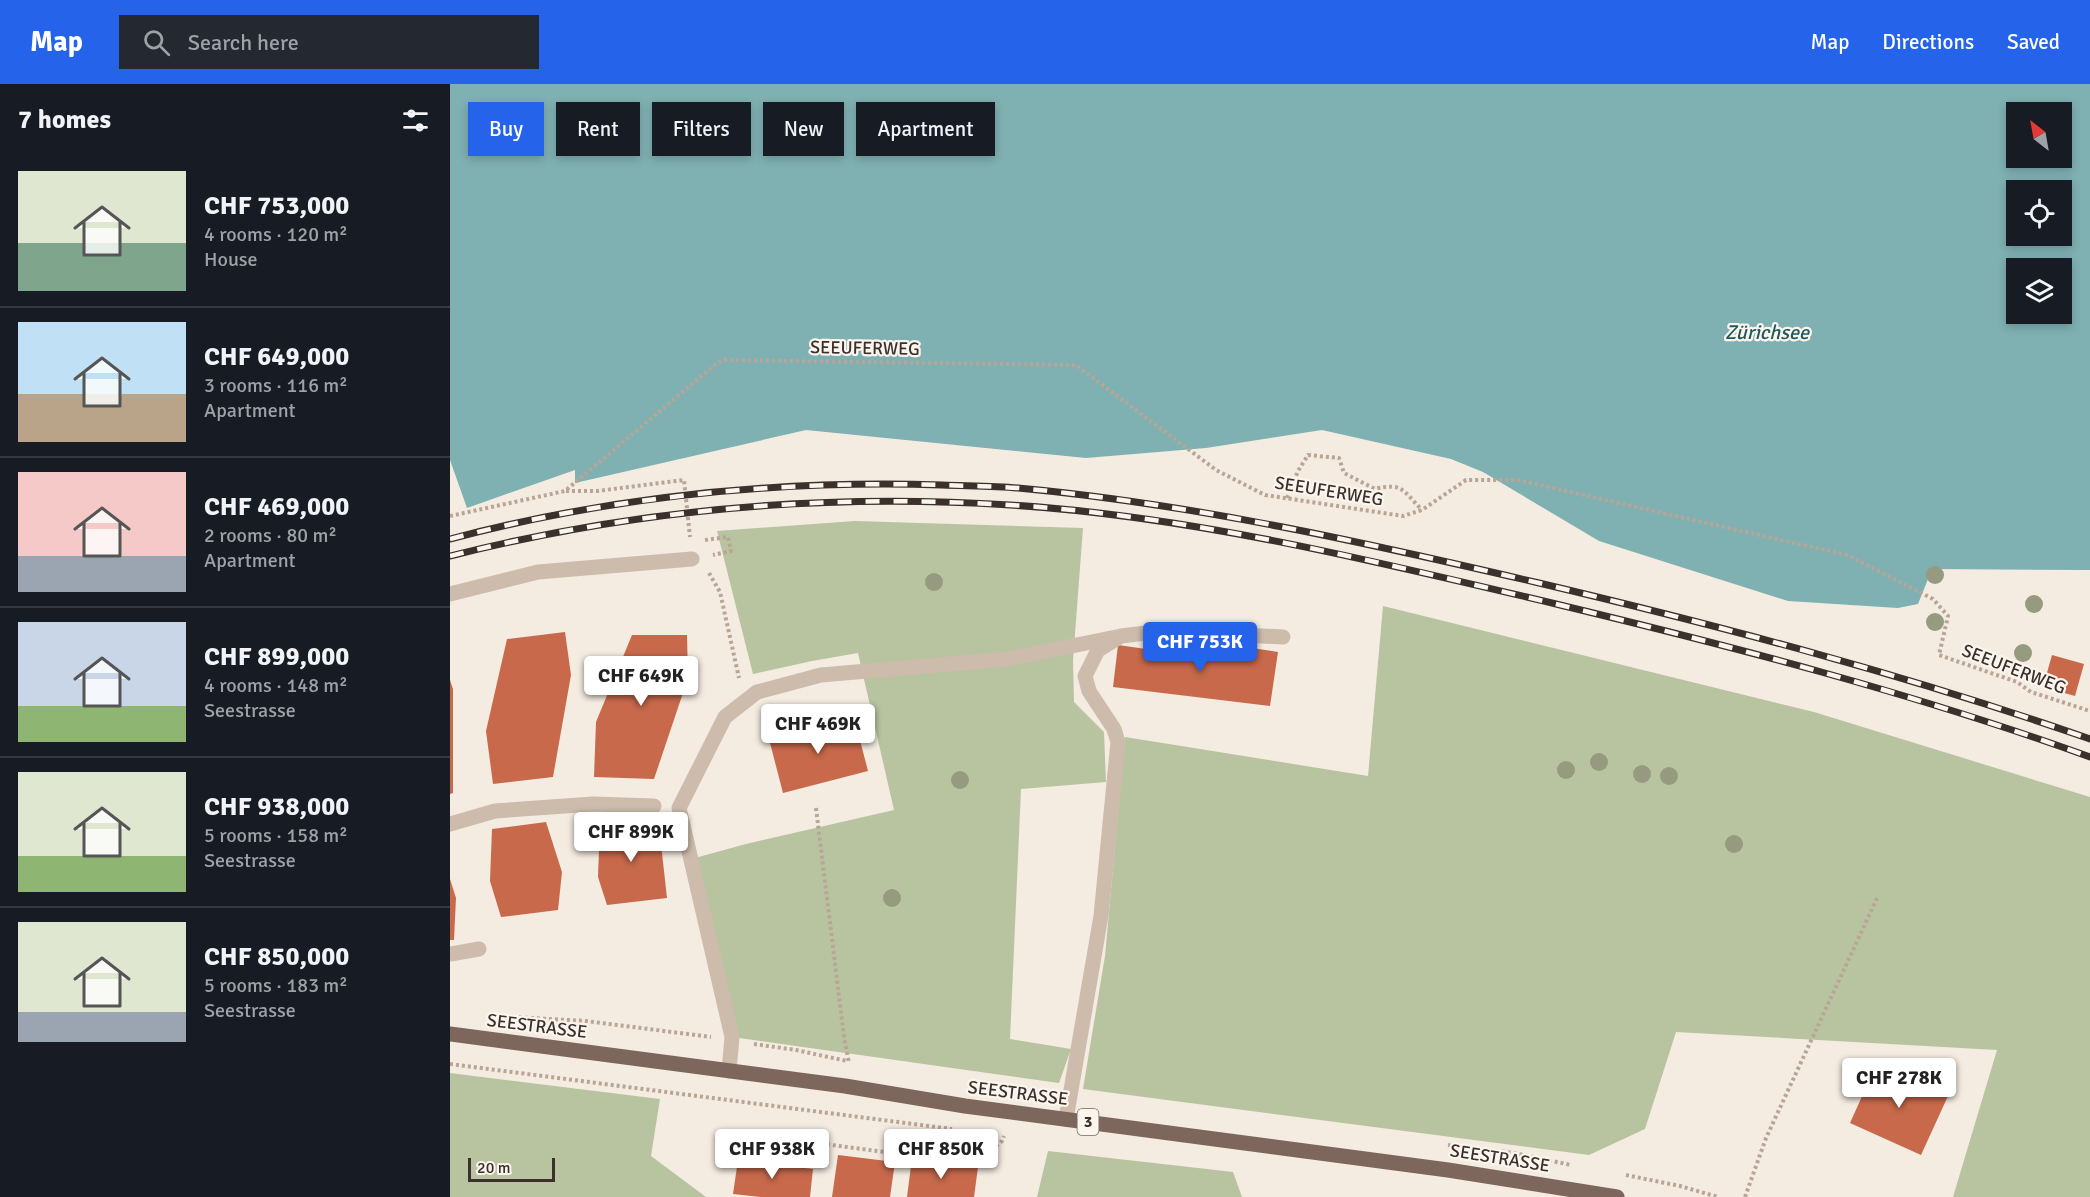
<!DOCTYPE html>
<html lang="en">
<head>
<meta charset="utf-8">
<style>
  :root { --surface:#171b24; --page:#242831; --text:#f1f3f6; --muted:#9ea1a6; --line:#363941; --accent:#2563eb }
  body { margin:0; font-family:Signika,sans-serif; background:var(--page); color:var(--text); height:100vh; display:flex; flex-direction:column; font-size:22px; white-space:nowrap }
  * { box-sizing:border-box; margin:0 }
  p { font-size:20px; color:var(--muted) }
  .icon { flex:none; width:33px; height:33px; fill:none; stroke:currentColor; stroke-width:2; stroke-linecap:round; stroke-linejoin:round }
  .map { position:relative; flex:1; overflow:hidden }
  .panel { display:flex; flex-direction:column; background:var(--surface); width:450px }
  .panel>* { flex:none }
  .banner { position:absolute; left:18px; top:18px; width:570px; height:54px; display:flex; gap:12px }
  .needle { width:39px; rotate:329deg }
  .tools { position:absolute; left:1556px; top:18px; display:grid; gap:12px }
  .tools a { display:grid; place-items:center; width:66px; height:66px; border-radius:0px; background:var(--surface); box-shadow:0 3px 9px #0003; font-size:30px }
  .scale { position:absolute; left:18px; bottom:15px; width:87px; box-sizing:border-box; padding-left:6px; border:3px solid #3b302b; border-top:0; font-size:16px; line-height:21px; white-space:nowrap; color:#3b302b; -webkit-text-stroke:4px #fbf5ee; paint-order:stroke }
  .price { position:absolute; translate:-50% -51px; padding:0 14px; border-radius:6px; background:#fff; color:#222; font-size:20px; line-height:39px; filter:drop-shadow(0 2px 3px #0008) }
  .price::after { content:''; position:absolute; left:50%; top:36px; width:18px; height:14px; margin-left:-9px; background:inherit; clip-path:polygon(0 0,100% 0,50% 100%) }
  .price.current { background:var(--accent); color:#fff }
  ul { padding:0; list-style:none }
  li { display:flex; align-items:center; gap:18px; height:150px; padding:0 18px }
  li+li { border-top:2px solid var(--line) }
  li span { display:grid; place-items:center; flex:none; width:168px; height:120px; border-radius:0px; color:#555 }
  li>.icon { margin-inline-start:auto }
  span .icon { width:72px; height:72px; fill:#fffc; stroke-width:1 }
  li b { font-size:26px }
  h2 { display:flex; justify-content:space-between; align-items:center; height:72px; padding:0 18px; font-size:26px }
  .pill { padding:0 21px; border-radius:0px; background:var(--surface); box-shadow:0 3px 9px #0003; font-size:21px; line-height:54px }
  .pill.current { background:var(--accent); color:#fff }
  header { display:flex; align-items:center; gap:36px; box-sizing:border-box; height:84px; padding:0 30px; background:var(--accent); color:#fff }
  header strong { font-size:28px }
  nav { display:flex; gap:33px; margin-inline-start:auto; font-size:21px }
  .search { width:420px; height:54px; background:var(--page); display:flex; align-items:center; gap:15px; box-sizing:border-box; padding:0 21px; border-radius:0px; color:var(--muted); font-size:22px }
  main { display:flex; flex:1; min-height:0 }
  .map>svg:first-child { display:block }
</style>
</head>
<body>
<header>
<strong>Map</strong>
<div class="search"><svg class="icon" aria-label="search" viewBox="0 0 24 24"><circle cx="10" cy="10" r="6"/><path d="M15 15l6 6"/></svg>Search here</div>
<nav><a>Map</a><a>Directions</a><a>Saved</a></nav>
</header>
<main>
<section class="panel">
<h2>7 homes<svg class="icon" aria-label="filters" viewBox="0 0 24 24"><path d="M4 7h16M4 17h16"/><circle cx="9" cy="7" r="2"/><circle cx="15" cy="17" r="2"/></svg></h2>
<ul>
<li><span style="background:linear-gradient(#dfe7d0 60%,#7fa58c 0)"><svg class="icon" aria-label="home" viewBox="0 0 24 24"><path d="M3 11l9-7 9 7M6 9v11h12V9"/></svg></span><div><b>CHF 753,000</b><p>4 rooms · 120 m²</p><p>House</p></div></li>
<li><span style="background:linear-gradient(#bfe0f5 60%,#b9a48a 0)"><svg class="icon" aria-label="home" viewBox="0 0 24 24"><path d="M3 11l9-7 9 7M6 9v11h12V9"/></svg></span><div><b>CHF 649,000</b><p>3 rooms · 116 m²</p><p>Apartment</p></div></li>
<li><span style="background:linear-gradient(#f6c9c9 70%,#9aa5b1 0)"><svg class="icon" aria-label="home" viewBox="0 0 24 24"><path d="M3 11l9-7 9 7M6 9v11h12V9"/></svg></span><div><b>CHF 469,000</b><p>2 rooms · 80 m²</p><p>Apartment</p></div></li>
<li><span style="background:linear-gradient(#c9d6e8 70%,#8fb573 0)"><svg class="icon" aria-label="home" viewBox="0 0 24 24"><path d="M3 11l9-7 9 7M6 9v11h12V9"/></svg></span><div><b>CHF 899,000</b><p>4 rooms · 148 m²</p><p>Seestrasse</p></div></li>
<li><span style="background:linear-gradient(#dfe7d0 70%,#8fb573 0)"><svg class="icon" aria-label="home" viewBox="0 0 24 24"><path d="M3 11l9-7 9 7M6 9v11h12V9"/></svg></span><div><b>CHF 938,000</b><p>5 rooms · 158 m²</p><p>Seestrasse</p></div></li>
<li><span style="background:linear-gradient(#dfe7d0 75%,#9aa5b1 0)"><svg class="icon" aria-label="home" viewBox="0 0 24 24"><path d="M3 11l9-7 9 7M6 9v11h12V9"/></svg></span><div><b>CHF 850,000</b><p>5 rooms · 183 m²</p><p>Seestrasse</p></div></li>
</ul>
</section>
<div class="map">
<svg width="1640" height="1113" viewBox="0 0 1640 1113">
  <rect width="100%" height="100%" fill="#f4ebe1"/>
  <path fill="#b8c4a0" d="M405,437L633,444L623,576L624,618L654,648L656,698L571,705L560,955L621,965L609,999L282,953L241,775L296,760L444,726L408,569L362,577L303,590L267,447Z
    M933,522L1364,628L1640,713V1113H1503L1547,966L1226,948L1195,1045L1139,1071L633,1005L655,872L675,653L918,692Z
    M0,989L210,1015L201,1072L256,1113H0Z
    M598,1067L783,1088L792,1113H587Z"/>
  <path fill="#7fb0b2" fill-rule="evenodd" d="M0,0H1640V486L1482,485L1468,520L1448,524L1338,517L1149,457L1033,388L1001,375L872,346L756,364L636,374L356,346L125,399V386L17,424L0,376ZM1566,28H1611V74H1566ZM1566,106H1611V152H1566ZM1566,184H1611V230H1566Z"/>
  <path fill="#c8694b" d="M115,548L121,591L103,693L43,700L36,647L57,555Z
    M182,551H237L238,594L204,695L144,693L146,638Z
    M754,557L828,568L820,622L663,603L668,561L752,573Z
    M1602,571L1634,580L1625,612L1593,603Z
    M0,596L3,605V709L0,710Z
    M404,633L418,687L333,709L319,655Z
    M96,738L112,788L108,826L51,833L40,797L42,745Z
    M150,739L204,740L211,760L217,814L157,821L148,793Z
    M0,795L6,814L4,856H0Z
    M1427,979L1498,1012L1471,1071L1400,1039Z
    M388,1071L445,1078L440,1113H382Z
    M462,1074L528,1083L524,1113H457Z
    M288,1076L363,1085L360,1113H311L283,1110Z"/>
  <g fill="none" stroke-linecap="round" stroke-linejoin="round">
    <path stroke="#b9a596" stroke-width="4" stroke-dasharray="3 3" stroke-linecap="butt" d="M116,407H147L234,396L240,453
      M837,414L848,387L858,371L889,374L894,389L925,405C953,398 953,407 972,426
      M0,432L115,407L267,279L274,276L626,281L766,386L815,411L953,432L972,426L1016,396H1068L1397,471L1483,515L1498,532L1489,571L1567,598L1581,608L1640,627
      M255,456L278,453L281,467L263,471
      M259,489L270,508L289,594
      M366,724L394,953L399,979
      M63,933L136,937L261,953
      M304,960L346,966L397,977
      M0,980L502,1045
      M359,1058L510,1078L536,1070L552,1057L554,1052
      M998,1061L1064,1069L1121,1081
      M1176,1091L1230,1102L1268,1113
      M1295,1113L1316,1054L1428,812"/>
    <path stroke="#cdbbac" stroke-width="15" d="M0,510L88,488L242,475
      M279,987L282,953L229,724L275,633L307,608L371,591L558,575L671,552
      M616,1035L651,832L668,658L664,645L639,607L635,592L648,566L671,552L713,547L833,553"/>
    <path stroke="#cdbbac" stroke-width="15" d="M0,740L45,727L143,720L204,722
      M0,870L29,865"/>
    <path stroke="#7d675c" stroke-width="15" d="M0,950L395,1002L515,1022L998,1086L1167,1113"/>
    <defs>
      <path id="rail" d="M0,455C159,413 328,396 492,401C517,402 543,402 568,404C744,420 917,459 1089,499C1275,543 1460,592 1640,655
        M0,472C183,426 372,409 560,421C743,432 928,478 1106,520C1285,563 1466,610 1640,673"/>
    </defs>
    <use href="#rail" stroke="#3b302b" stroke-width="7"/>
    <use href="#rail" stroke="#fbf5ee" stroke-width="4.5" stroke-dasharray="14" stroke-linecap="butt"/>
  </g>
  <g fill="#969b7f">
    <circle cx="1485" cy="491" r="9"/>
    <circle cx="484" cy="498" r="9"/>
    <circle cx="1584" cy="520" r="9"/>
    <circle cx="1485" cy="538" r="9"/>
    <circle cx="1573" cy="569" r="9"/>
    <circle cx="1149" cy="678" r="9"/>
    <circle cx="1116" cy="686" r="9"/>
    <circle cx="1192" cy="690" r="9"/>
    <circle cx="1219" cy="692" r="9"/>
    <circle cx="510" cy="696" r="9"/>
    <circle cx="1284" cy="760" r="9"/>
    <circle cx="442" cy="814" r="9"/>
  </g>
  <g text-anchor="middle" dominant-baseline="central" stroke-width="4.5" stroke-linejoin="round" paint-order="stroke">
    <rect fill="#fbf5ee" stroke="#756b66" stroke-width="1.5" x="627.5" y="1025" width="21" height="26" rx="4.5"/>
    <g font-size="16" font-weight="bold" fill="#3b302b">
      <text x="638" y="1038">3</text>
    </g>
    <g font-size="18" fill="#3b302b" stroke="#fbf5ee">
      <text transform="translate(415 264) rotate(1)">SEEUFERWEG</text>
      <text transform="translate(879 407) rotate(9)">SEEUFERWEG</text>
      <text transform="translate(1564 585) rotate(21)">SEEUFERWEG</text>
      <text transform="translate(87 942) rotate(7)">SEESTRASSE</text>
      <text transform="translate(568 1009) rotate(7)">SEESTRASSE</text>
      <text transform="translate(1050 1074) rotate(9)">SEESTRASSE</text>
    </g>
    <g font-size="20" font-style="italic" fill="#1f5a5e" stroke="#fbf5ee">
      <text x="1317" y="248">Zürichsee</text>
    </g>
  </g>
</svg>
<div class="tools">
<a><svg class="needle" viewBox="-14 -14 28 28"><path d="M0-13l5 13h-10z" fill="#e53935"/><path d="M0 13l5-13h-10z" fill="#9ea1a6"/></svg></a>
<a><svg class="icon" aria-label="locate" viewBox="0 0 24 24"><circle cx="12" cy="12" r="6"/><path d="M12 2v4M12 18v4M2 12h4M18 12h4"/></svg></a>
<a><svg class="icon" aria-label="layers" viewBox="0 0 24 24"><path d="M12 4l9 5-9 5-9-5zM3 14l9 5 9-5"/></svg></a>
</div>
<div class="scale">20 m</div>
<b class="price current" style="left:750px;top:589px">CHF 753K</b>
<b class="price" style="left:191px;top:623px">CHF 649K</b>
<b class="price" style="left:368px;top:671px">CHF 469K</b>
<b class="price" style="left:181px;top:779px">CHF 899K</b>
<b class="price" style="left:1449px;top:1025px">CHF 278K</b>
<b class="price" style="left:322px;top:1096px">CHF 938K</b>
<b class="price" style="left:491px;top:1096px">CHF 850K</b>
<div class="banner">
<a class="pill current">Buy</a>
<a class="pill">Rent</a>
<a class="pill">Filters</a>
<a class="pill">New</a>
<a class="pill">Apartment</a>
</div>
</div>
</main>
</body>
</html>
